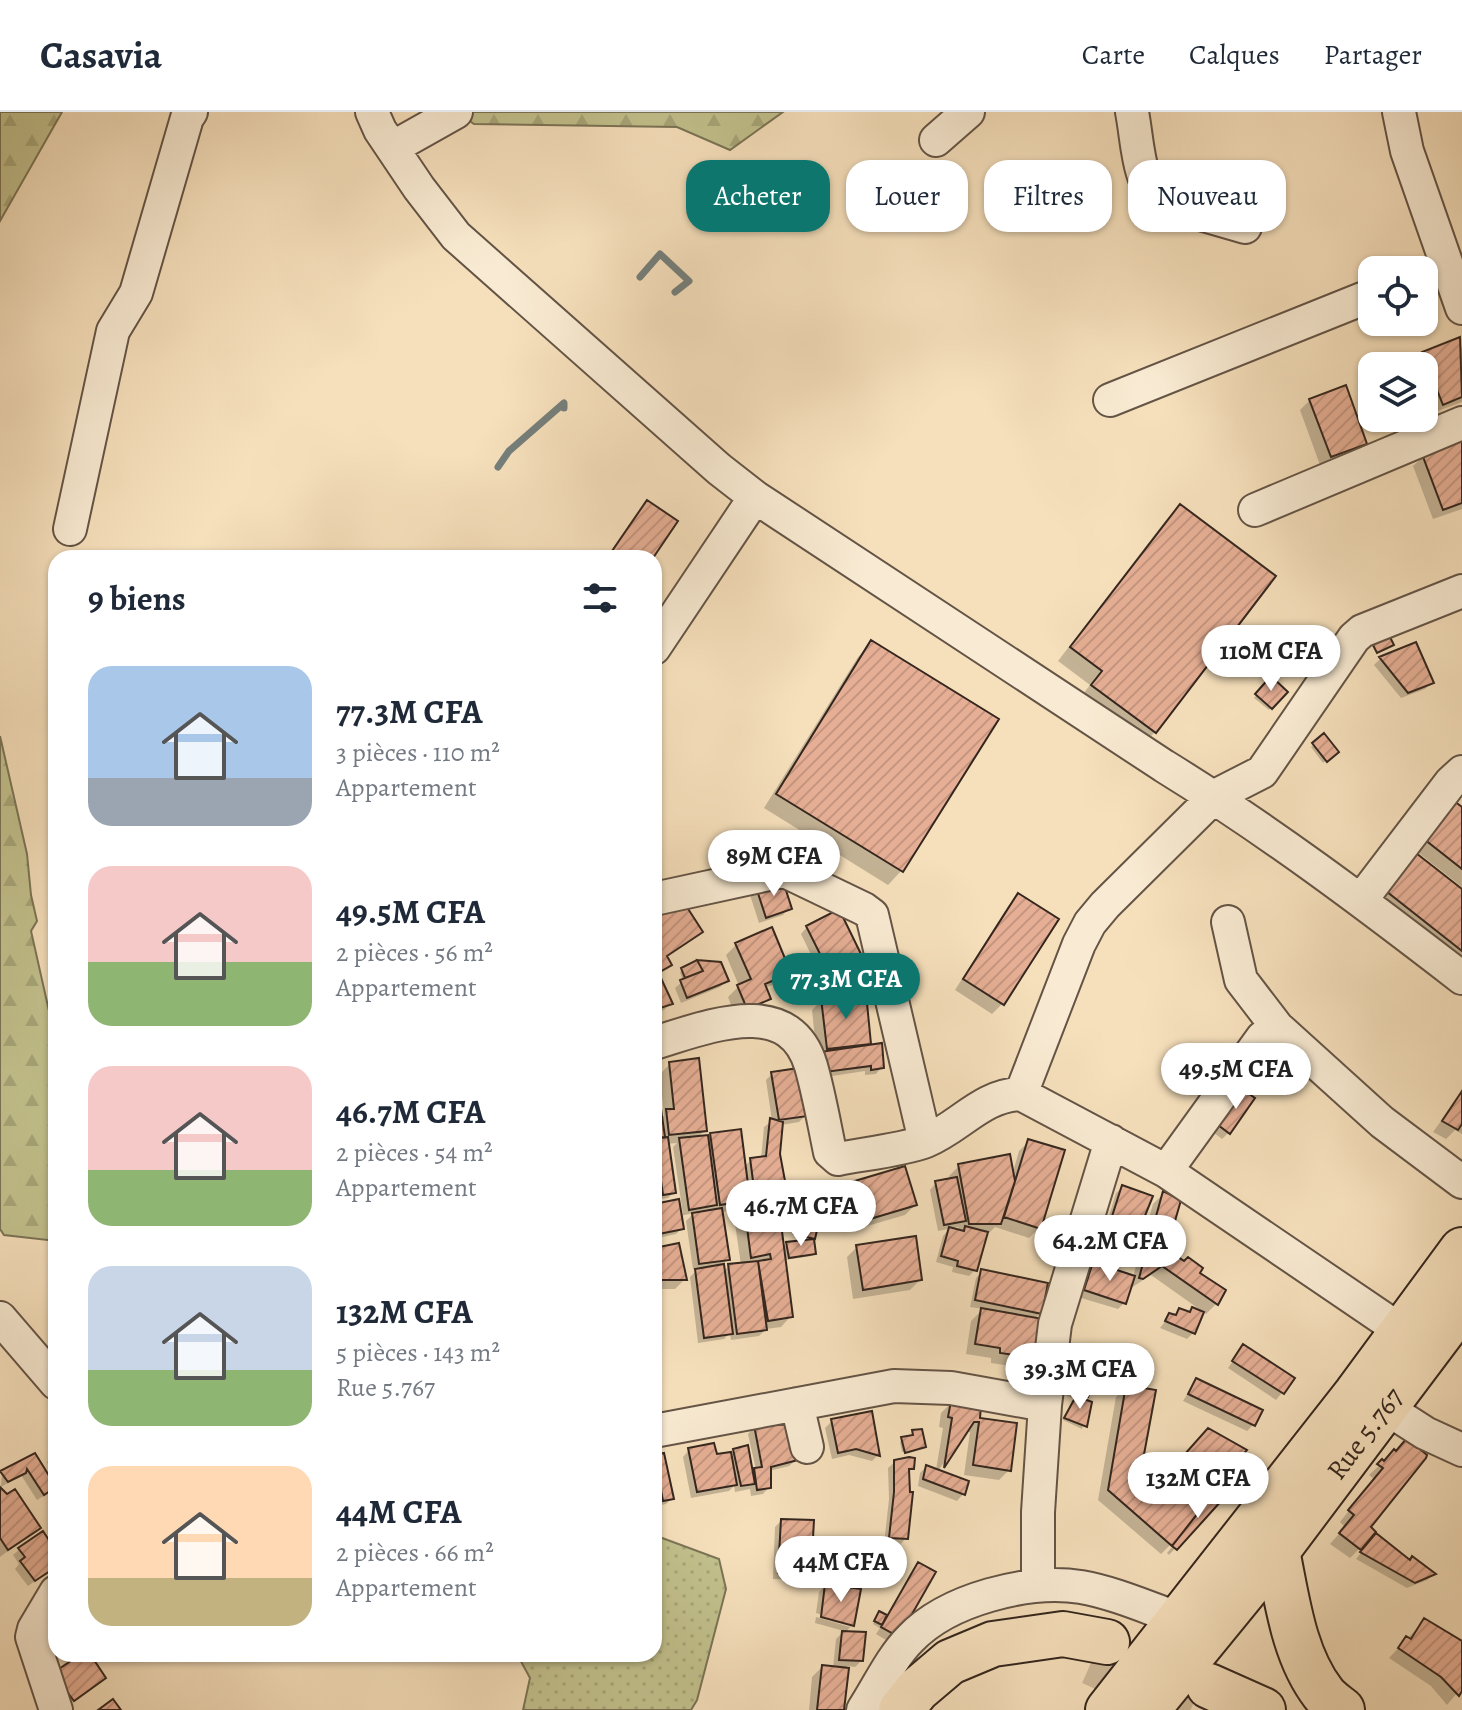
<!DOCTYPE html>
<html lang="fr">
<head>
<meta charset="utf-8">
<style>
  :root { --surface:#fff; --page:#f6f6f7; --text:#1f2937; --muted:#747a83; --line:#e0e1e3; --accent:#0f766e }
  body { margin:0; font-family:Alegreya,serif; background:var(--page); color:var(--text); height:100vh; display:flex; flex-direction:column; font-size:30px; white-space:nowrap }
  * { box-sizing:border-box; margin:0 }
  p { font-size:26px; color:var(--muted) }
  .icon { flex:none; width:44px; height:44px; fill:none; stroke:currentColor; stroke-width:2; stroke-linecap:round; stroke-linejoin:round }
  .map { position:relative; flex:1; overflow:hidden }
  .sheet { position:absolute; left:48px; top:438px; width:614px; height:1112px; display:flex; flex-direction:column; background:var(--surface); border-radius:24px; box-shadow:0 2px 6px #0004 }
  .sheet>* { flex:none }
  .guide { position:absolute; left:686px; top:48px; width:656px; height:72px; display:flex; gap:16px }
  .tools { position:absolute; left:1358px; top:144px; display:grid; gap:16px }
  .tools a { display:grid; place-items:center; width:80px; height:80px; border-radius:16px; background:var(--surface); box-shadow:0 2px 6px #0004; font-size:40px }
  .price { position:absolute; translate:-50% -68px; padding:0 18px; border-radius:28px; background:#fff; color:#222; font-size:26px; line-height:52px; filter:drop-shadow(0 2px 4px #0008) }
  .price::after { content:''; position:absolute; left:50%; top:48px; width:24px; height:18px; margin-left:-12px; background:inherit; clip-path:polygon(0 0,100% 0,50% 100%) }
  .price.on { background:var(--accent); color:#fff }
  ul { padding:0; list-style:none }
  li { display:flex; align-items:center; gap:24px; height:200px; padding:0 40px }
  li span { display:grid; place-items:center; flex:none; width:224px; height:160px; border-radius:24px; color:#555 }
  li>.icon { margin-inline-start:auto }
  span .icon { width:96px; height:96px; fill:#fffc; stroke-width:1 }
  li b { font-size:34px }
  h2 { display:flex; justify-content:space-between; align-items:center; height:96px; padding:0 40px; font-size:34px }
  .tag { padding:0 28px; border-radius:24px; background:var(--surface); box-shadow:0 2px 6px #0004; font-size:28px; line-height:72px }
  .tag.on { background:var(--accent); color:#fff }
  header { display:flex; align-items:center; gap:48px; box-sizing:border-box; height:112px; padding:0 40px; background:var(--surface); border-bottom:2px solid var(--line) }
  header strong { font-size:38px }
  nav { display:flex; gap:44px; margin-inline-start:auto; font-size:28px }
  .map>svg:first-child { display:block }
</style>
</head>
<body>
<header>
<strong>Casavia</strong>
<nav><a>Carte</a><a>Calques</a><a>Partager</a></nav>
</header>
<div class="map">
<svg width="1462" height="1598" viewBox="0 0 1462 1598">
  <defs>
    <pattern id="grass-dots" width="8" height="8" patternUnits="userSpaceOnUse" patternTransform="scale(2)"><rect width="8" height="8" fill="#c2c18d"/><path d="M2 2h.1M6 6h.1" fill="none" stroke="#a7a679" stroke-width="1.8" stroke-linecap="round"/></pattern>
    <pattern id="forest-firs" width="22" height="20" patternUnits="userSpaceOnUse" patternTransform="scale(2)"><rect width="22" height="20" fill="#c2c18d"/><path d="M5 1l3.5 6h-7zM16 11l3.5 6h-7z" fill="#a7a679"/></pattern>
    <pattern id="building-hatch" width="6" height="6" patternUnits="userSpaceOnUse" patternTransform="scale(2)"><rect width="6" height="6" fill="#e6af95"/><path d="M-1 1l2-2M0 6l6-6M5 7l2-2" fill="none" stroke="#c69680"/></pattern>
  </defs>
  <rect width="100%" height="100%" fill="#f6e0bc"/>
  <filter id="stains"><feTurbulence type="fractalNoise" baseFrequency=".0025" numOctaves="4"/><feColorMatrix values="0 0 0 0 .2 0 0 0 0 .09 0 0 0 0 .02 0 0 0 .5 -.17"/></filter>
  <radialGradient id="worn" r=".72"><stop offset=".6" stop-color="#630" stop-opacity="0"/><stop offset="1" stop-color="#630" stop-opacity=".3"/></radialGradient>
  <path fill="url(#grass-dots)" stroke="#7b7456" stroke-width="2" d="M654,1423L719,1447L726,1477L697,1588L691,1598H523L530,1566L517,1542H654Z"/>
  <path fill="url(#forest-firs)" stroke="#7b7456" stroke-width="2" d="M0,0H62L0,109Z
    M457,0H783L730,38L677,15L474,12Z
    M0,624L27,742L31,783L37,809L31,819L56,930V1129L4,1123L0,1117Z"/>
  <path fill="#0003" d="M1459,228L1462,237V290L1432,301L1424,280V254H1414L1413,251L1423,241Z
    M1310,288L1364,331L1354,341L1320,353L1300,298Z
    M1462,330V397L1433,407L1413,354L1424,344Z
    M647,391L651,446H606L637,401Z
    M1180,394L1155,620L1141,634L1079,587L1090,573L1058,549L1166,408Z
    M871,531L996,608L901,759L888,773L764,696L858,545Z
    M1415,532L1431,571L1425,577L1401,586L1374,553L1380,547Z
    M1271,567L1285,580L1269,598L1254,586Z
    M1324,624L1336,640L1323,651L1311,635Z
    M1462,698V775L1415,738Z
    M1406,754L1462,780V857L1377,790Z
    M757,776L789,796L783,803L759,811L750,783Z
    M1018,784L1002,892L992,902L955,878L1008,794Z
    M654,810L700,820L665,845L669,853L654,864Z
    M807,815L859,841L852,848L821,863L801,822Z
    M736,833L788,860L778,871L764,876L768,886L758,896L736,906L728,885L739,874L726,843Z
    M698,850L727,868L720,875L681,891L675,876L683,869L680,860Z
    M654,869L670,892L664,898L654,901Z
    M822,888L869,931L865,936L882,955L876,962L865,963V959L819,966L812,898Z
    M670,952L705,1018L697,1026L707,1028L711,1023L744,1055L751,1048L761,1047L764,1015L772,1009L766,968L772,962L806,1003L799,1010L781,1013L778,1042L786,1085L779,1091L750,1097L749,1087L738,1098L721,1100L728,1147L722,1153L723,1160L729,1154L741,1153L735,1112L746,1102L782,1137L787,1132L812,1129L793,1123L813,1128L814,1142L812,1144L784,1148L791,1204L781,1215L766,1217L759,1224L731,1228L730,1221L724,1227L698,1231L690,1165L698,1157H693L686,1109L694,1101L680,1104L682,1116L676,1122L654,1127V1094L683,1102L673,1035L677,1031L666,1032L674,1080L668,1086L657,1088L654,1066V986L661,1004H664L660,962Z
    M1243,980L1229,1020L1222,1027L1213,1020Z
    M1462,980V1022L1455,1018L1446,1027L1433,1020Z
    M1029,1029L1039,1116L1029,1126L995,1115L989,1121H985L975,1158L969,1164L952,1160L953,1155L936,1150L943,1124L949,1117L959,1120L958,1115L938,1119L930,1078L936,1071L950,1069L949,1064L959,1054L1012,1063L1019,1039Z
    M849,1073L915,1093L905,1103L850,1119L839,1083Z
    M1123,1075L1136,1120L1125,1132L1103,1123L1116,1081Z
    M1163,1082L1165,1138L1224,1179L1216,1192L1206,1202L1151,1163L1131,1176L1124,1191L1118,1197L1078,1185L1087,1159L1093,1153L1133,1165L1153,1092Z
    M857,1135L920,1168L910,1178L853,1187L847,1145Z
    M654,1138L685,1167L675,1177H654Z
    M982,1160L1040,1201L1034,1208V1245L1024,1256L991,1251V1246L966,1242L971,1209L983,1197L970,1195L976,1166Z
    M1192,1197L1193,1221L1187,1227L1160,1216L1170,1203L1173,1204L1179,1198L1188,1202Z
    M1243,1235L1293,1267L1276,1288L1228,1256Z
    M1061,1252L1086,1283L1082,1288L1089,1291L1082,1317L1063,1308L1074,1287L1053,1278Z
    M1196,1268L1253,1313L1247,1319L1183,1289Z
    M1127,1275L1135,1381L1144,1389L1238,1345L1249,1354L1239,1363L1218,1372L1203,1391L1206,1392L1219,1388L1169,1443L1167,1441L1172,1435L1170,1433L1161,1442L1098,1388L1116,1285Z
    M951,1291L977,1308L1015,1313L1009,1358L999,1368L964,1363L970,1320L966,1319L938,1359L966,1370L963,1382L957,1389L918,1374L920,1361L926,1355L936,1358L943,1316L939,1315L941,1301Z
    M832,1309L878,1343L872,1349L849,1343L832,1347L825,1316Z
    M754,1315L796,1348L789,1354L769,1359V1375L763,1382L751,1384L750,1377L735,1380L734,1374L729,1379L691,1386L683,1345L689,1338L715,1344L730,1342L734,1338L750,1358H756L748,1322Z
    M913,1320L924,1334L902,1340L900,1330L911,1325Z
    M1394,1340L1362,1434L1350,1446L1330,1432L1345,1415L1340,1410L1374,1367L1369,1363Z
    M56,1343V1368L47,1350Z
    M34,1344L53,1375L47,1382L37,1388L21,1363L1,1375L2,1361Z
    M654,1345L672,1386L666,1392L657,1394L654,1384Z
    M895,1350L912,1356L907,1361L906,1426L900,1433L884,1432L889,1387L888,1356Z
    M0,1378L38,1416L0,1445Z
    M781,1409L809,1461L802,1468L773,1467L775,1415Z
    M1368,1432L1409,1450L1433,1462L1427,1468L1407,1476L1356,1447Z
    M20,1437L56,1443V1454L28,1474L15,1457L19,1452L13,1443Z
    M918,1452L891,1531L876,1522L880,1516L873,1512L877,1504L886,1505L912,1459Z
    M825,1474L852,1513L845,1521L862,1548L855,1555L847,1554L842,1598H809L812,1565L822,1555L833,1556L836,1527L844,1519L815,1511L816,1505L850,1515V1511L816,1501L819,1480Z
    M1424,1509L1462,1532V1575L1447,1593L1431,1574L1389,1546Z"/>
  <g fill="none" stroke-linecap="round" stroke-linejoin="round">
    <path stroke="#757f7c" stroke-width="7" d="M640,165L660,142L689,169L675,180
      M498,355L509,339L564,291V296"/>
  </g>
  <path fill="url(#building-hatch)" stroke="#34261e" stroke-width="2" d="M1460,225L1462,285L1443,293L1422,240Z
    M1346,273L1367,332L1331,345L1309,287Z
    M1462,328V391L1443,398L1422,342Z
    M647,388L678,409L653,446H616L610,442Z
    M1180,392L1276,464L1156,621L1091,573L1102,559L1070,535Z
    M1389,523L1394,533L1377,541L1373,533Z
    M871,528L999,607L903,760L776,682Z
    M1416,530L1434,571L1408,581L1379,545Z
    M1271,564L1288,580L1272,597L1255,582Z
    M1324,621L1339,640L1327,650L1312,631Z
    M1454,689L1462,695V757L1424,727Z
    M1416,741L1462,777V839L1386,779Z
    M782,766L792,797L766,806L756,775Z
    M1018,781L1059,807L1004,893L963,867Z
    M683,789L703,820L667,844L672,853L656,862L654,837L659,834L654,827V807Z
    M839,797L861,842L828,858L806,814Z
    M772,815L791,861L765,872L771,887L747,897L737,873L751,867L735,831Z
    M697,848L721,850L729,869L687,886L680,868L703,859Z
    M697,848L703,859L685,866L681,856Z
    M660,864L673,892L654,898V867Z
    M866,881L871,932L827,937L821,886Z
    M882,931L884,956L871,958V954L825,960L820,940Z
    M699,946L707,1019L669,1023L666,997H674L669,950Z
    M799,956L808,1004L779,1008L771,960Z
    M1242,977L1255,986L1230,1022L1218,1013Z
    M1462,979V1012L1458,1018L1442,1009Z
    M659,983L665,1025L654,1026V984Z
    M770,1006L783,1010L780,1042L788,1085L756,1092L750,1046L766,1044Z
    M741,1017L750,1088L720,1093L710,1021Z
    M708,1023L717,1093L689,1098L679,1026Z
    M668,1025L676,1081L663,1083L655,1027Z
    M1028,1027L1065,1038L1041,1117L1004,1105Z
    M1010,1042L1015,1069L1001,1112H969L958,1052Z
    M905,1054L917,1093L860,1110L848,1071Z
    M957,1065L966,1109L944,1113L935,1069Z
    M1122,1073L1153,1084L1138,1121L1133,1127L1108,1117Z
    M1163,1079L1181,1088L1167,1137L1184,1149L1188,1145L1203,1156L1200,1161L1226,1178L1218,1193L1162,1154L1143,1167L1139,1166Z
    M679,1087L684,1117L654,1123V1092Z
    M722,1096L730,1148L699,1152L692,1101Z
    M779,1096L793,1205L768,1209L758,1149L771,1147L770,1142L751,1146L745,1100Z
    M799,1100L820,1105L815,1127L794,1122Z
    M965,1114L988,1120L977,1159L957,1154L958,1149L941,1144L949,1115L964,1119Z
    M916,1124L922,1168L863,1178L856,1133Z
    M814,1127L816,1142L789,1146L786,1130Z
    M679,1131L687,1168H654V1136Z
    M758,1149L767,1218L737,1222L728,1152Z
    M1093,1150L1135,1164L1126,1192L1084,1178Z
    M724,1152L733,1222L704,1226L695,1157Z
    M981,1157L1048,1171L1042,1202L975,1188Z
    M1192,1195L1204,1200L1195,1222L1165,1209L1169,1201L1176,1203L1179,1196L1190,1200Z
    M981,1196L1043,1207L1036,1246L1000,1241V1236L975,1232Z
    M1243,1232L1295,1266L1284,1282L1232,1249Z
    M1067,1243L1099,1257L1088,1285L1058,1272Z
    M1196,1266L1263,1298L1255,1314L1188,1282Z
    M1126,1273L1156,1278L1137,1380L1145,1387L1208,1316L1247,1338L1241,1345L1252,1353L1227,1364L1172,1434L1108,1378Z
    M1076,1284L1092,1290L1087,1315L1064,1306Z
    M951,1289L981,1294L980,1306L1017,1311L1011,1359L973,1353L979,1310H974L944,1356L952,1306L948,1305Z
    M872,1299L880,1344L856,1337L838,1341L831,1307Z
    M789,1306L798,1348L771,1355V1376L757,1378L754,1356L762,1355L754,1313Z
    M922,1317L926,1335L905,1341L901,1325L913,1323L912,1318Z
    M1407,1326L1427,1343L1426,1346L1371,1415L1376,1420L1361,1438L1339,1421L1354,1403L1348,1398L1383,1356L1377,1352L1382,1347L1384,1349L1394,1337L1396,1339Z
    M714,1331L717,1342L731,1340L737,1373L697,1380L688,1336Z
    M748,1333L755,1372L741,1374L733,1337Z
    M35,1341L56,1375L44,1383L27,1357L26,1361L8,1370L0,1359Z
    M664,1341L674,1387L663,1389L661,1378L654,1380V1343Z
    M909,1345L915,1346L914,1357H909L910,1380H913L908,1427L889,1426L894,1380V1348Z
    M926,1353L969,1369L965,1383L923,1367Z
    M0,1375L7,1382L15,1377L41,1416L8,1438L0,1426Z
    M1214,1381L1222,1388L1177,1438L1172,1434Z
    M781,1407L814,1408L811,1462L778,1461Z
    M43,1419L56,1439V1455L35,1469L20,1449L25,1445L18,1436Z
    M1376,1421L1410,1448L1412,1444L1436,1462L1415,1471L1360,1440Z
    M918,1450L936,1460L899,1525L881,1515Z
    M825,1472L861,1477L854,1514L821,1505Z
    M879,1499L887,1503L882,1513L874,1509Z
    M1424,1506L1462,1529V1579L1459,1584L1441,1565L1398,1536L1406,1524L1411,1527Z
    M842,1519L866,1520L863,1549L839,1548Z
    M81,1542H90L106,1566L74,1589L53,1561Z
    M822,1553L849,1556L844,1598H817Z
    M113,1587L121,1598H98Z"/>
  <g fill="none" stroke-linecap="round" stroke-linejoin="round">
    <path stroke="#cfbb9c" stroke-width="44" stroke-dasharray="44 22" stroke-linecap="butt" d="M1091,1551L1197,1598"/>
    <defs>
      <path id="minor" d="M372,0L380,18L419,76L456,124L719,357L755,385L1164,654C1268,718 1365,791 1462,866
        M1132,0C1138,30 1137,72 1162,91L1245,115
        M1399,0L1407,39L1462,196
        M936,28L968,0
        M392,36L456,0
        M1110,288L1372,183
        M1255,398L1462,311
        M70,417L113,219L136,181L187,6L191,0
        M654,536L755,385
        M654,787L778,760H787L864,797L872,803L925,1029
        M1361,788L1451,670L1462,660
        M1228,810L1241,868L1277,915L1382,1010L1462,1070
        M654,931C705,916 789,880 811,954C819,982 824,1011 830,1040L838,1047C863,1042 903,1038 926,1029C960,1015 982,983 1021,982L1166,1059L1403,1220
        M1021,982L1079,832L1090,811L1105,793L1215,684L1262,660L1354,526L1362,519L1462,479
        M1166,1059L1262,926L1277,915
        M0,1206L56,1271
        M797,1292L807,1335
        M1386,1296L1425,1321L1462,1338
        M654,1319L894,1274L951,1276L1045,1293
        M1038,1473V1400L1045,1293L1055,1212L1111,1029
        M56,1598L32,1525L34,1517L56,1480
        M863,1598C878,1575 891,1546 910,1527C948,1487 1028,1467 1081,1475C1115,1481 1148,1496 1180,1507"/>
      <g id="highway">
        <path d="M1277,1439C1287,1486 1293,1542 1323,1581C1328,1588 1336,1593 1342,1598"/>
        <path d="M1209,1574L1263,1598"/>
        <path d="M901,1598L917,1578L950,1550L993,1532L1063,1522L1107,1530"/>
        <path d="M1108,1598L1356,1282L1462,1138"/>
        <path id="s1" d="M1147,1598L1277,1439L1462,1193"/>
      </g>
    </defs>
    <use href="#minor" stroke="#645446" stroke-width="36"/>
    <use href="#highway" stroke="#34261e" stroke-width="48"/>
    <use href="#minor" stroke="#f9ebd3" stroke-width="32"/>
    <use href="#highway" stroke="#f6e0bc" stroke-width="44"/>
  </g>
  <g text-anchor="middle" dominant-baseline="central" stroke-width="8" stroke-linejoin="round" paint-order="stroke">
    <g font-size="28" fill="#34261e" stroke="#f9ebd3">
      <text stroke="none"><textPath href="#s1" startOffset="352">Rue 5.767</textPath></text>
    </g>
  </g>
  <rect width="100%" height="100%" filter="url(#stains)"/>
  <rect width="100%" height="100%" fill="url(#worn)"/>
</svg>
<div class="tools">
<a><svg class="icon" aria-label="locate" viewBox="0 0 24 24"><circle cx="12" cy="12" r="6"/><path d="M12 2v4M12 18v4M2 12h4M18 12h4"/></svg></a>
<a><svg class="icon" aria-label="layers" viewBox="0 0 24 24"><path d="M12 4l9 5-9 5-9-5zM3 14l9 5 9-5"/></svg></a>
</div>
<b class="price" style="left:1271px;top:581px">110M CFA</b>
<b class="price" style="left:774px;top:786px">89M CFA</b>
<b class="price on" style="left:846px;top:909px">77.3M CFA</b>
<b class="price" style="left:1236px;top:999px">49.5M CFA</b>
<b class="price" style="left:801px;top:1136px">46.7M CFA</b>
<b class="price" style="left:1110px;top:1171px">64.2M CFA</b>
<b class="price" style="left:1080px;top:1299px">39.3M CFA</b>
<b class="price" style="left:1198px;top:1408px">132M CFA</b>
<b class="price" style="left:841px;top:1492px">44M CFA</b>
<div class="guide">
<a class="tag on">Acheter</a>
<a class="tag">Louer</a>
<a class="tag">Filtres</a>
<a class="tag">Nouveau</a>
</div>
<section class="sheet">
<h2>9 biens<svg class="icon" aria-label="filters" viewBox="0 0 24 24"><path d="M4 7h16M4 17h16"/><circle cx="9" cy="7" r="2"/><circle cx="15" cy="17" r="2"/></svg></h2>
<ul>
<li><span style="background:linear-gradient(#a9c7e8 70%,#9aa5b1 0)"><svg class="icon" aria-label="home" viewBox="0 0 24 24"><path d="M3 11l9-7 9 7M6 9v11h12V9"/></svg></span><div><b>77.3M CFA</b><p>3 pièces · 110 m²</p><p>Appartement</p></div></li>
<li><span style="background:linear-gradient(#f6c9c9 60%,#8fb573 0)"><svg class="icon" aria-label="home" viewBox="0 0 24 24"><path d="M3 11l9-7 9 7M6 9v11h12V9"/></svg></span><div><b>49.5M CFA</b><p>2 pièces · 56 m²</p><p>Appartement</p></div></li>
<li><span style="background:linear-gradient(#f6c9c9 65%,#8fb573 0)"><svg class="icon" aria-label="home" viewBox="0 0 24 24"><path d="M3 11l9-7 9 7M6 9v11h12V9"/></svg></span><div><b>46.7M CFA</b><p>2 pièces · 54 m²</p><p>Appartement</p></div></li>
<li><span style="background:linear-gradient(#c9d6e8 65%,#8fb573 0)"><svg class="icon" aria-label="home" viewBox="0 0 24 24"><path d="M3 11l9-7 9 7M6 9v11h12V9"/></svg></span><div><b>132M CFA</b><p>5 pièces · 143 m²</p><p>Rue 5.767</p></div></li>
<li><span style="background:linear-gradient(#ffd9b3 70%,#c2b280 0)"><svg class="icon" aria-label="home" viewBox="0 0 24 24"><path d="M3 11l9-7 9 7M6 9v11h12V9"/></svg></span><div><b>44M CFA</b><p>2 pièces · 66 m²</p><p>Appartement</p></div></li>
</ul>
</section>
</div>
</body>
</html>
